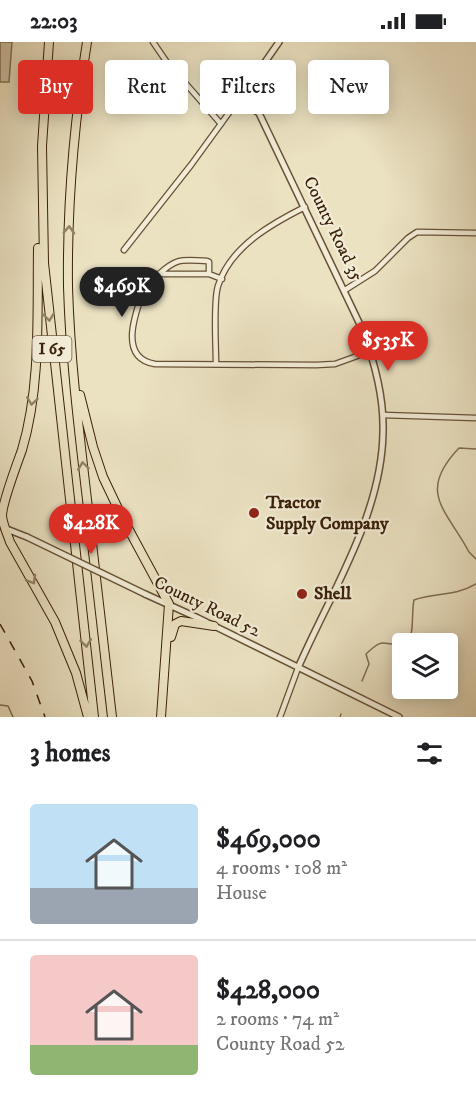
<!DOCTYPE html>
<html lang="en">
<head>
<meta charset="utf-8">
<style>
  :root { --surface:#fff; --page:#f2f2f2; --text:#202124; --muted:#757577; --line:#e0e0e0; --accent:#d93025 }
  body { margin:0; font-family:"IM FELL DW Pica",serif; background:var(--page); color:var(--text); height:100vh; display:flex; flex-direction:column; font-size:22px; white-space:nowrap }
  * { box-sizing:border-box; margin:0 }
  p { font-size:20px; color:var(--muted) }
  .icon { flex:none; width:33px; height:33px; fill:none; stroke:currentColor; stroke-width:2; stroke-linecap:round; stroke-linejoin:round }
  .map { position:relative; height:675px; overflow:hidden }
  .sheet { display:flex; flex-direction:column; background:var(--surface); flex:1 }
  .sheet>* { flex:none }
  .banner { position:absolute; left:18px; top:18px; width:441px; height:54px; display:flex; gap:12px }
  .buttons { position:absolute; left:392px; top:591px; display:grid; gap:12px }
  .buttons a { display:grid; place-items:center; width:66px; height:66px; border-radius:6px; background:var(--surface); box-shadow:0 3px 15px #0003; font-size:30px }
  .price { position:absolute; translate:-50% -51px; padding:0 14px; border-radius:21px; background:var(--accent); color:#fff; font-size:20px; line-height:39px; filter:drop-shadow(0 2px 3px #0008) }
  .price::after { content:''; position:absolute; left:50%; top:36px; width:18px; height:14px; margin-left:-9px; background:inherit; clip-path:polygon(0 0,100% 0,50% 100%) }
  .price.current { background:#222; color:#fff }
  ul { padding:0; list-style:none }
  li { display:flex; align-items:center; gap:18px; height:150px; padding:0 30px }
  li+li { border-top:2px solid var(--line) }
  li span { display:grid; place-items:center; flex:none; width:168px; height:120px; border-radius:6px; color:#555 }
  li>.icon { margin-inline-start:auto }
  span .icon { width:72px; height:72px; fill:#fffc; stroke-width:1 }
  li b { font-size:26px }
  h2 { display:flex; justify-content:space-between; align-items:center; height:72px; padding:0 30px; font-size:26px }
  .pill { padding:0 21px; border-radius:6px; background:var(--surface); box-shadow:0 3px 15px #0003; font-size:21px; line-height:54px }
  .pill.current { background:var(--accent); color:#fff }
  .status { display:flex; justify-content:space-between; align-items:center; height:42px; padding:0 30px; background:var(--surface); direction:ltr }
  .status svg { height:16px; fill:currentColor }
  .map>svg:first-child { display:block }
</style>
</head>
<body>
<div class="status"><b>22:03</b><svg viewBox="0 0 49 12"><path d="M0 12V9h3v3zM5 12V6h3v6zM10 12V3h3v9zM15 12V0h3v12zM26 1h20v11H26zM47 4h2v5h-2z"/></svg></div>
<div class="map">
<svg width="476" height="675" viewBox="0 0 476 675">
  <rect width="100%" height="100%" fill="#ebe2c2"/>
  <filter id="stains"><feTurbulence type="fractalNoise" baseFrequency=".00333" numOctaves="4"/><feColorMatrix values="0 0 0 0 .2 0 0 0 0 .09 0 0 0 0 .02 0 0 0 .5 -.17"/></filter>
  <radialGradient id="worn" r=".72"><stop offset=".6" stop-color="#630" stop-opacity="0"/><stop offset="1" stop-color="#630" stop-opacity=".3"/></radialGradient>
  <path fill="#cdc1a3" stroke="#847056" stroke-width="1.5" d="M0,0H12L9,40H0Z"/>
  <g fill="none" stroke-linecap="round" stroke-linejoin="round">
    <path stroke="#806d52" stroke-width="1.5" d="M476,407L459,406C416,451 447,468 469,510L476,517
      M407,602C415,590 411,572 414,558C436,550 454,555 476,542
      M362,639L369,622L366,612C385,594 381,604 402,602
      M0,663L8,664L13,675
      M340,675L341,672"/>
    <defs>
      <path id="minor" d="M153,0L166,19L221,82
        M234,65H247L259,71
        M124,208L191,123L247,46
        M159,232C178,215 182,218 207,219L209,220V232
        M222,237L209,232H159L145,244C137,267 116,316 155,322L316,323L335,322L371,309
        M345,248L375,229L408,196L417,190L476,191
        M216,322C216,304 213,260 218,244C230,205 271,182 305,165
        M383,373L476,376
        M280,675L298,626"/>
      <path id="tertiary" d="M279,0L247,46L364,291C375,323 384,356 383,390C382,473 330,552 298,626
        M4,486L27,495
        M145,552L198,576L399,675"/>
      <path id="motorway" d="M49,0L42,104L44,221L94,675
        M87,0C74,81 67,163 68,245C70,313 78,381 86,449C95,524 103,600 112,675
        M38,206C37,273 41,344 22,408C17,422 2,461 2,474C3,483 7,491 10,500L55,580L76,631L88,675
        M80,353L93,405L103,435L122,475L169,562L161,675
        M171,595L175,582L181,579L214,584"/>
    </defs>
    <use href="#minor" stroke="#665037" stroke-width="7"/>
    <use href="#tertiary" stroke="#665037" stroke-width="8"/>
    <use href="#motorway" stroke="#3a2009" stroke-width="10"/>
    <use href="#minor" stroke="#f2ecd7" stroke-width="4.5"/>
    <use href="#tertiary" stroke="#f2ecd7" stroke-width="5"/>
    <use href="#motorway" stroke="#ebe2c2" stroke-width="8"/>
    <path stroke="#3a2009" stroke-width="1.5" stroke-dasharray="10 10" stroke-linecap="butt" d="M0,582L32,639L45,675"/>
    <defs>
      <path id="tertiary-bridge" d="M27,495L145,552"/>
    </defs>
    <use href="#tertiary-bridge" stroke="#665037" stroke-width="8" stroke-linecap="butt"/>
    <use href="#tertiary-bridge" stroke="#f2ecd7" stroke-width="5"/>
  </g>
  <defs><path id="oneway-chevron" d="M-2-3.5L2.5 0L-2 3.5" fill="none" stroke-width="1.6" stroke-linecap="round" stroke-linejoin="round" transform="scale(1.5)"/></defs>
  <g stroke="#928166">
    <use href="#oneway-chevron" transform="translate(69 188) rotate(-88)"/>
    <use href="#oneway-chevron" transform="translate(49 275) rotate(84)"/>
    <use href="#oneway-chevron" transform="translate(32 359) rotate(98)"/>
    <use href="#oneway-chevron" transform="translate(83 424) rotate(-97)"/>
    <use href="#oneway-chevron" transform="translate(32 538) rotate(60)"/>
    <use href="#oneway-chevron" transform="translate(86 601) rotate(83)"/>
  </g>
  <g fill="#8f2418" stroke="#f2ecd7" stroke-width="2">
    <circle cx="254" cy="471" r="6"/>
    <circle cx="302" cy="552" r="6"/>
  </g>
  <g text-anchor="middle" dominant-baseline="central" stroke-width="4.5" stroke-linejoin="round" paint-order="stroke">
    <rect fill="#f2ecd7" stroke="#715d47" stroke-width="1.5" x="32.5" y="294" width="39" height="26" rx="4.5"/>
    <g font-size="16" font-weight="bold" fill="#3a2009">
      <text x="52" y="307">I 65</text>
    </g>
    <g font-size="18" fill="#3a2009" stroke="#f2ecd7">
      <text transform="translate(333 187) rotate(64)">County Road 35</text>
      <text transform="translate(207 565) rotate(26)">County Road 52</text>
    </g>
    <g font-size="18" font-weight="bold" fill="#3a2009" stroke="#f2ecd7" text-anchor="start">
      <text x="266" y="461">Tractor<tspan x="266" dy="21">Supply Company</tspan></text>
      <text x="314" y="552">Shell</text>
    </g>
  </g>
  <rect width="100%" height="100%" filter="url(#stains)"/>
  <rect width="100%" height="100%" fill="url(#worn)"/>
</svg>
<div class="buttons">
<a><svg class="icon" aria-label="layers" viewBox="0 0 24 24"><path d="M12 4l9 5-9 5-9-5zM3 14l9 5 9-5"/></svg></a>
</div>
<b class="price current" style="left:122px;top:276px">$469K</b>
<b class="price" style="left:388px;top:330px">$535K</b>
<b class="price" style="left:91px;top:513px">$428K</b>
<div class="banner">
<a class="pill current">Buy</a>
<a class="pill">Rent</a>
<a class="pill">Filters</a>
<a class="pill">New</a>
</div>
</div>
<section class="sheet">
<h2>3 homes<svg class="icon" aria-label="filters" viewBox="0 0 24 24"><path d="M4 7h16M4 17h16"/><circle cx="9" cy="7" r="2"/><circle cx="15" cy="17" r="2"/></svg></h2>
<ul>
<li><span style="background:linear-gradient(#bfe0f5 70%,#9aa5b1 0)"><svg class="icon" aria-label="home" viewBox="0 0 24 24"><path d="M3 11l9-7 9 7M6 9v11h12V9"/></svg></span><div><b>$469,000</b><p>4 rooms · 108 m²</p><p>House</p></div></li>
<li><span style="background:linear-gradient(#f6c9c9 75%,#8fb573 0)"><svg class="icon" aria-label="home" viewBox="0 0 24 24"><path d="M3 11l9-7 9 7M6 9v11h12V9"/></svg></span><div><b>$428,000</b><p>2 rooms · 74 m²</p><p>County Road 52</p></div></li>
</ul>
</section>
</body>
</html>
